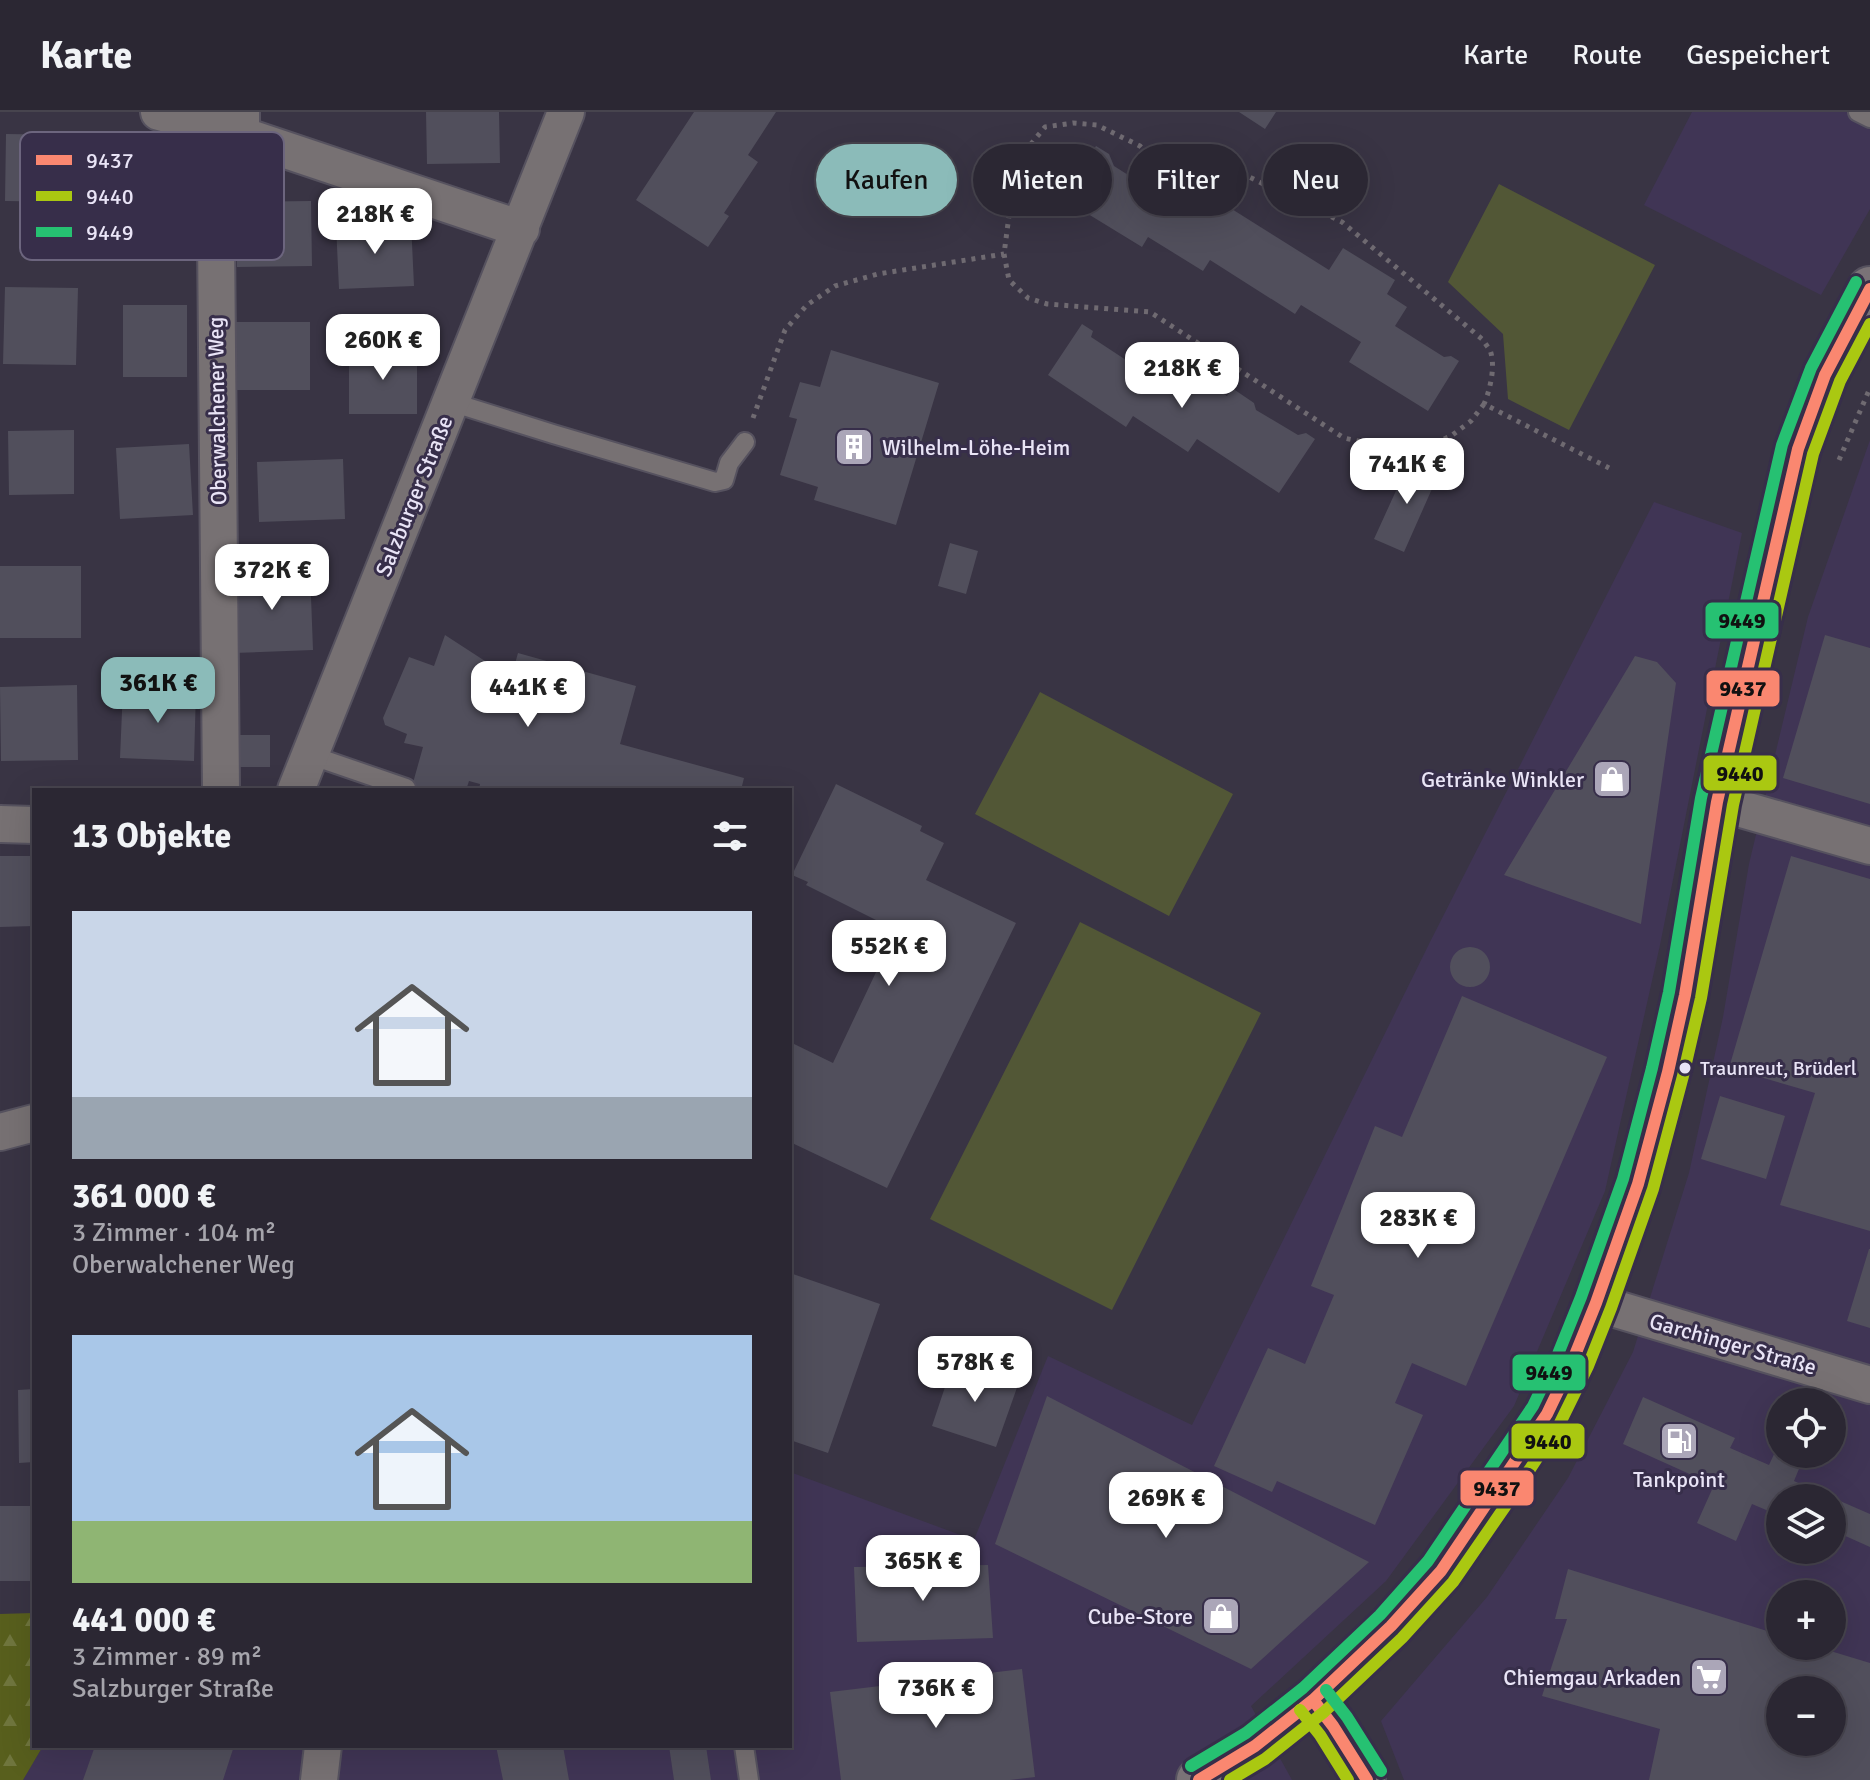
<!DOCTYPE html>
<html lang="de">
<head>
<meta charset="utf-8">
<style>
  :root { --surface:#2b2733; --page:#332f3b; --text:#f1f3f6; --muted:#a6a5ac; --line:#47444e; --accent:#8bbbb9 }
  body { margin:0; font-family:Signika,sans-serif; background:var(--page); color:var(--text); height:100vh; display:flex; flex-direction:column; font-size:30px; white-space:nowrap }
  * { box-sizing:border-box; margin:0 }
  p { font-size:26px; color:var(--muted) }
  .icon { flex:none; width:44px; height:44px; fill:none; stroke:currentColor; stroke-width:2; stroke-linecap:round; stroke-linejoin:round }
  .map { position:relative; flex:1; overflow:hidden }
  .side { position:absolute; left:32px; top:676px; width:760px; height:960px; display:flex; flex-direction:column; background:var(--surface); border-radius:0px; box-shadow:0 8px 32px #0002,0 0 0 2px var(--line) }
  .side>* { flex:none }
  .top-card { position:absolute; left:816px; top:32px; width:760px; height:72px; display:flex; gap:16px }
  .fabs { position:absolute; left:1766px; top:1276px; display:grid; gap:16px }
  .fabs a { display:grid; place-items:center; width:80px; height:80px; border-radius:50%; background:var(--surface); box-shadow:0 8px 32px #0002,0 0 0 2px var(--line); font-size:40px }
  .price { position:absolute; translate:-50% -68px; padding:0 18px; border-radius:16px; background:#fff; color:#222; font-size:26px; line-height:52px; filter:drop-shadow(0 2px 4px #0008) }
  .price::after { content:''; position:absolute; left:50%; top:48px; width:24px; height:18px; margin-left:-12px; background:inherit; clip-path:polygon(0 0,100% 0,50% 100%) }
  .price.on { background:var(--accent); color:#111 }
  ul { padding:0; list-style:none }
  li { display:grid; align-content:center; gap:16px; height:424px; padding:0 40px }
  li span { display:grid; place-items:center; height:248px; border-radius:0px; color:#555 }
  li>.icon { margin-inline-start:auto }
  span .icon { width:144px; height:144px; fill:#fffc; stroke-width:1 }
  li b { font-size:34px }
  h2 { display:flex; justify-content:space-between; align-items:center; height:96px; padding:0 40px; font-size:34px }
  .pill { padding:0 28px; border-radius:36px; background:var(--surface); box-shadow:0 8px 32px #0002,0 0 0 2px var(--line); font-size:28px; line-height:72px }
  .pill.on { background:var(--accent); color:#111 }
  header { display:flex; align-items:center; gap:48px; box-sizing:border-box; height:112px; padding:0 40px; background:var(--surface); border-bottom:2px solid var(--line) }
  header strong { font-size:38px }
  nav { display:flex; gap:44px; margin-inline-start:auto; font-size:28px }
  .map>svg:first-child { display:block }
</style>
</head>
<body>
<header>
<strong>Karte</strong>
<nav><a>Karte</a><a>Route</a><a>Gespeichert</a></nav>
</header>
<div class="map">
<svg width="1870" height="1668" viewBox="0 0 1870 1668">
  <defs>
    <pattern id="forest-firs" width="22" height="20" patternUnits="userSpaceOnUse" patternTransform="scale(2)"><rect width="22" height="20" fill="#585f1d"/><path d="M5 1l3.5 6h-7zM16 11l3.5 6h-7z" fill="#70763e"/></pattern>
  </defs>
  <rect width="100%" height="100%" fill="#393444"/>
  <path fill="#403555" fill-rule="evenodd" d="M1692,0H1870V97L1821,183L1644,93Z
    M1870,328V1668H1404L1381,1609L1487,1485L1568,1366L1633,1240L1689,1061L1723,905L1749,752L1808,505ZM1780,1290H1832V1342H1780ZM1780,1386H1832V1438H1780ZM1780,1482H1832V1534H1780ZM1780,1578H1832V1630H1780Z
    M1654,390L1742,421L1660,833L1605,1079L1514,1294L1386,1469L1251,1594L1292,1668H23L43,1634H790V1360L974,1428L1048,1244L1192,1313L1430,830Z"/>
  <path fill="url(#forest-firs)" d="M34,1501V1634H43L23,1668H0V1502Z"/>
  <path fill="#525736" d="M1499,72L1655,153L1569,318L1508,287L1503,222L1448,170Z
    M1040,580L1233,682L1169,804L975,702Z
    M1080,810L1261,901L1112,1198L930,1107Z"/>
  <path fill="#514f5c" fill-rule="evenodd" d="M426,0H499L500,51L427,52Z
    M694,0H776L748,43L758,50L724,101L729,104L708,135L636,88Z
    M1239,0H1276L1265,17Z
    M6,22L74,23V90L5,89Z
    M1096,34L1109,42L1114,54L1177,94L1192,72L1329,158L1343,136L1395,168L1387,182L1407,195L1395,214L1444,245L1451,244L1459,249L1428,299L1349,250L1361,230L1301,193L1295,202L1210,148L1203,159L1148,125L1142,135L1075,94L1088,73L1076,66Z
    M311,89L312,154L237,155L236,90Z
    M411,110L414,174L339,177L336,113Z
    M5,175L78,176L76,253L3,252Z
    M123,193H187V265H123Z
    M235,210H310V278H235Z
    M1082,212L1093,219L1091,225L1161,271L1174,250L1227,284L1232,276L1254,291L1256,298L1298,323L1306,321L1315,327L1279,381L1197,327L1188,340L1133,304L1126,315L1048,263Z
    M349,238H417V302H349Z
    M831,238L939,271L896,413L814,388L818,375L780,363L797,307L789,305L800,270L820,275Z
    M74,318V382L9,383L8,319Z
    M189,332L193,403L120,407L116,336Z
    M343,347L345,407L259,410L257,350Z
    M1410,348L1439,361L1404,440L1374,427Z
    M950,431L978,439L966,482L938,474Z
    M0,454H81V526H0Z
    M310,458L313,538L233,541L230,461Z
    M445,523L511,566L518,541L636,574L620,632L744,666L741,678H479L480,672L469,669L466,678H411L423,635L404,631L407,622L385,613L383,606L409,545L434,554Z
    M1825,523L1870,536V692L1783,666Z
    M1635,544L1657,550L1676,571L1641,812L1504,763Z
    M77,573L78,648L1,649L0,575Z
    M123,576L196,579L194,649L120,646Z
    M234,623H270V655H234Z
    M836,672L922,714L920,719L944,731L926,768L1016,811L887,1076L790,1030V930L833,951L896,818L806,773L808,770L792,763Z
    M0,744H34V814L0,815Z
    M1791,744L1870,767V1119L1780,1093L1815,981L1729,956Z
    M1450 855a20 20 0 1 1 40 0a20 20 0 1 1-40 0Z
    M1462,884L1607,945L1466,1274L1412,1251L1395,1291L1423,1303L1375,1413L1277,1369L1272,1380L1214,1354L1268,1236L1305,1252L1334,1183L1311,1174L1375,1014L1402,1025Z
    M1720,984L1785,1004L1766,1067L1701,1047Z
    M1869,1137H1870V1216L1847,1209Z
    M790,1161L880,1192L828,1341L790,1328Z
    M954,1248L1019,1270L996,1335L932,1314Z
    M34,1277V1350L19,1351L18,1278Z
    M1047,1284L1369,1450L1251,1557L995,1432Z
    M1643,1285L1735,1326L1730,1336L1769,1353L1775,1340L1801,1352L1794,1369L1870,1402V1435L1832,1418V1386H1780L1778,1403L1752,1392L1736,1429L1697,1411L1714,1373L1623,1332Z
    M0,1394H34V1469H0Z
    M988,1453L993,1526L857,1530L854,1455Z
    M1568,1457L1780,1523V1534H1814L1870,1551V1668H1649L1660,1617L1542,1584L1567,1507H1555ZM1780,1578H1832V1630H1780Z
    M1022,1557L1035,1665L1010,1668H841L830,1580Z
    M95,1634H234L223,1668H83Z
    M496,1634H563L569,1668H503Z
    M669,1634H706L711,1668H674Z"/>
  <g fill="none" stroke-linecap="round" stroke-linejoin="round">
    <defs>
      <path id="lane" d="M1858,0L1870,6
        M451,290L553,322L715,370L724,368L729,351L745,330
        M310,643L406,676
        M744,1634L749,1668"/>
      <path id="street" d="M159,0L236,21
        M241,0V23L521,117
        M215,15L221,678
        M296,678L566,0
        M1717,690L1870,734
        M0,712L34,713
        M0,1020L34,1011
        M1596,1191L1870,1273
        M1313,1588L1333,1614L1367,1668
        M319,1668L323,1634"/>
      <path id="secondary" d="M1199,1668L1255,1634L1313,1588L1391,1514L1441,1459L1500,1374L1547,1302L1573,1248L1596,1191L1638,1072L1668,960L1685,883L1717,690L1798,337L1825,263L1870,177"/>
    </defs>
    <use href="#lane" stroke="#56525f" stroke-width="22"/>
    <use href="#street" stroke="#56525f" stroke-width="40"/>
    <use href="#secondary" stroke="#56525f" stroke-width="48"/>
    <path stroke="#6f6a71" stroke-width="5" stroke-dasharray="4 6" stroke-linecap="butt" d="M1484,292L1471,309L1451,324L1425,335L1390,336L1344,326L1150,200L1047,192L1028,186L1009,168L1004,142L1016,50L1045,15L1073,11L1097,13L1140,34L1172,68L1219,57L1245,63L1342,110L1482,227C1483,228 1489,237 1490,238C1496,254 1490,278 1484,292L1609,356
      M753,306L785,218L807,193L835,174L878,162L1004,142
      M1839,348L1870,276"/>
    <use href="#lane" stroke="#777173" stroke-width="18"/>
    <use href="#street" stroke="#777173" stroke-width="36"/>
    <use href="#secondary" stroke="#7a7377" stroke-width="44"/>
    <defs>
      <path id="bus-1" d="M1313,1588L1333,1614L1367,1668
        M1199,1668L1255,1634L1313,1588L1391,1514L1441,1459L1547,1302L1573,1248L1596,1191L1638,1072L1668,960L1685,883L1717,690L1798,337L1825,263L1870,177"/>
      <path id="bus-2" d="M1300,1598L1320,1623L1348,1668
        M1230,1668L1265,1647L1324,1600L1402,1526L1453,1470L1513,1383L1560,1311L1588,1254L1611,1196L1653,1077L1683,964L1701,886L1733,693L1813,342L1840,269L1870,212"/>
      <path id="bus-3" d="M1326,1578L1347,1605L1381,1659
        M1191,1654L1246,1621L1303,1576L1380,1503L1428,1449L1533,1294L1558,1242L1581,1185L1623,1067L1652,956L1669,880L1701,686L1782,333L1811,256L1856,170"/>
    </defs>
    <use href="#bus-1" stroke="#372e4a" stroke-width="18"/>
    <use href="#bus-2" stroke="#372e4a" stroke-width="18"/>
    <use href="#bus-3" stroke="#372e4a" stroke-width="18"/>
    <use href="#bus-1" stroke="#fa8770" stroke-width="12"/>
    <use href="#bus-2" stroke="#aac811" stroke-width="12"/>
    <use href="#bus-3" stroke="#26c172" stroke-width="12"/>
  </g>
  <defs>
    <symbol id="building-square" viewBox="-11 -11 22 22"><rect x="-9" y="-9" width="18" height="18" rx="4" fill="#aba6b8" stroke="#372e4a"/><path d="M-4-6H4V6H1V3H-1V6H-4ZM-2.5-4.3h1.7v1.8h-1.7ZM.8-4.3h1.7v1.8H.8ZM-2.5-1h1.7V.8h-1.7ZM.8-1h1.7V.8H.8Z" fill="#fff"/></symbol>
    <symbol id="shop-square" viewBox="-11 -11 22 22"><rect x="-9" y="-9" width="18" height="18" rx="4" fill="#aba6b8" stroke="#372e4a"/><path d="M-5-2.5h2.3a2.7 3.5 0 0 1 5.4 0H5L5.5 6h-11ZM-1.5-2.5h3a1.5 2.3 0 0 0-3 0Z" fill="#fff"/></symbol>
    <symbol id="fuel-square" viewBox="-11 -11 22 22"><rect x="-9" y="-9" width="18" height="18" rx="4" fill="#aba6b8" stroke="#372e4a"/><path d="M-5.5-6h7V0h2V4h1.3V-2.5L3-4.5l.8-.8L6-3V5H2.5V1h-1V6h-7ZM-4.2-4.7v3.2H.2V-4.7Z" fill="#fff"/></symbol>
    <symbol id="supermarket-square" viewBox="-11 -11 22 22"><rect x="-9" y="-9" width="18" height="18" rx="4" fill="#aba6b8" stroke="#372e4a"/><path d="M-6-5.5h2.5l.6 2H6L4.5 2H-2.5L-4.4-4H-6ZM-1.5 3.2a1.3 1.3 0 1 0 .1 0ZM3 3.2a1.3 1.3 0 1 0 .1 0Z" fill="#fff"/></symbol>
  </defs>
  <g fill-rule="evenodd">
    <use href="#building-square" x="832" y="313" width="44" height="44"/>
    <use href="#shop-square" x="1590" y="645" width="44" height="44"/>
    <use href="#fuel-square" x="1657" y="1307" width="44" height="44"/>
    <use href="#shop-square" x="1199" y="1482" width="44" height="44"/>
    <use href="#supermarket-square" x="1687" y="1543" width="44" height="44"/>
  </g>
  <circle fill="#e9e4f6" stroke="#372e4a" stroke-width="3" cx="1685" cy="956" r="7"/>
  <g text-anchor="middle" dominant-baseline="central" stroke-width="6" stroke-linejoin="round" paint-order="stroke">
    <g font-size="20" fill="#e9e4f6" stroke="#372e4a" text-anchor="start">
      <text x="1700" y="956">Traunreut, Brüderl</text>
    </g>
    <g font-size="22" fill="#e9e4f6" stroke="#372e4a">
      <text transform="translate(217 299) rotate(-91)">Oberwalchener Weg</text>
      <text transform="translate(414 384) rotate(-68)">Salzburger Straße</text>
      <text transform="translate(1733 1232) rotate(16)">Garchinger Straße</text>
    </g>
    <g font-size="22" fill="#e9e4f6" stroke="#372e4a" text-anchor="end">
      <text x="882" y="335" text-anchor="start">Wilhelm-Löhe-Heim</text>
      <text x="1584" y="667">Getränke Winkler</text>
      <text x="1679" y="1367" text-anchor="middle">Tankpoint</text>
      <text x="1193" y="1504">Cube-Store</text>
      <text x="1681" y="1565">Chiemgau Arkaden</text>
    </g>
  </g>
  <rect x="20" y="20" width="264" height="128" rx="12" fill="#372e4a" stroke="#6c657e" stroke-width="2"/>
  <rect x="36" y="43" width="36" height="10" fill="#fa8770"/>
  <rect x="36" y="79" width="36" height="10" fill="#aac811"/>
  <rect x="36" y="115" width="36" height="10" fill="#26c172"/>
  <g font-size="22" fill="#e9e4f6">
    <text x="86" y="56">9437</text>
    <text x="86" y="92">9440</text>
    <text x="86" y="128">9449</text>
  </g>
  <g stroke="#372e4a" stroke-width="3">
    <rect x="1704" y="489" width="76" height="39" rx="8" fill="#26c172"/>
    <rect x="1705" y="557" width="76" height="39" rx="8" fill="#fa8770"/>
    <rect x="1702" y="642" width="76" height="38" rx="8" fill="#aac811"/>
    <rect x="1511" y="1241" width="76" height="39" rx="8" fill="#26c172"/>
    <rect x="1510" y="1310" width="76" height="38" rx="8" fill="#aac811"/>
    <rect x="1459" y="1357" width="76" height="38" rx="8" fill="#fa8770"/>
  </g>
  <g font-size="22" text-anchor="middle" font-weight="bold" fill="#111">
    <text x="1742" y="516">9449</text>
    <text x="1743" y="584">9437</text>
    <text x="1740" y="669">9440</text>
    <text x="1549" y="1268">9449</text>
    <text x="1548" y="1337">9440</text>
    <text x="1497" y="1384">9437</text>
  </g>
</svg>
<div class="fabs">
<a><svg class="icon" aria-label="locate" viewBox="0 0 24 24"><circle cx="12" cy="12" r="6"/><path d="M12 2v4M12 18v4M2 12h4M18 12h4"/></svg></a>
<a><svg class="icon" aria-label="layers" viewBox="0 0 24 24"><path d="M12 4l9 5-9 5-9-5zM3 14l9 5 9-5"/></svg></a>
<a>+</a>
<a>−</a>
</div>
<b class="price" style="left:375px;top:144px">218K €</b>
<b class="price" style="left:383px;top:270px">260K €</b>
<b class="price" style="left:1182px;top:298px">218K €</b>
<b class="price" style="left:1407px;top:394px">741K €</b>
<b class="price" style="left:272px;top:500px">372K €</b>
<b class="price on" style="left:158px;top:613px">361K €</b>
<b class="price" style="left:528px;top:617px">441K €</b>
<b class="price" style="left:889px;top:876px">552K €</b>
<b class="price" style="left:1418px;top:1148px">283K €</b>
<b class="price" style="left:975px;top:1292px">578K €</b>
<b class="price" style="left:1166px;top:1428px">269K €</b>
<b class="price" style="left:923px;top:1491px">365K €</b>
<b class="price" style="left:936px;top:1618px">736K €</b>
<div class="top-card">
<a class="pill on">Kaufen</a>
<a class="pill">Mieten</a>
<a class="pill">Filter</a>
<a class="pill">Neu</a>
</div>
<section class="side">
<h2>13 Objekte<svg class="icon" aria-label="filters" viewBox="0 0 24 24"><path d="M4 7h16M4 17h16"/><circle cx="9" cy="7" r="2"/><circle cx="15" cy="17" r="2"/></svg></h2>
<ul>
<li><span style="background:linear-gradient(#c9d6e8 75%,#9aa5b1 0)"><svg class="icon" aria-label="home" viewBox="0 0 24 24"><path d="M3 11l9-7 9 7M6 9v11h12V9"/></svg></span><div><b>361 000 €</b><p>3 Zimmer · 104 m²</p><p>Oberwalchener Weg</p></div></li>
<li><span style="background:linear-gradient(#a9c7e8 75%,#8fb573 0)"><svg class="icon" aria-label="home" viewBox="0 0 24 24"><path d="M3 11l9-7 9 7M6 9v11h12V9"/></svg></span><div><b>441 000 €</b><p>3 Zimmer · 89 m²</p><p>Salzburger Straße</p></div></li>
</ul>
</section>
</div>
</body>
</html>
